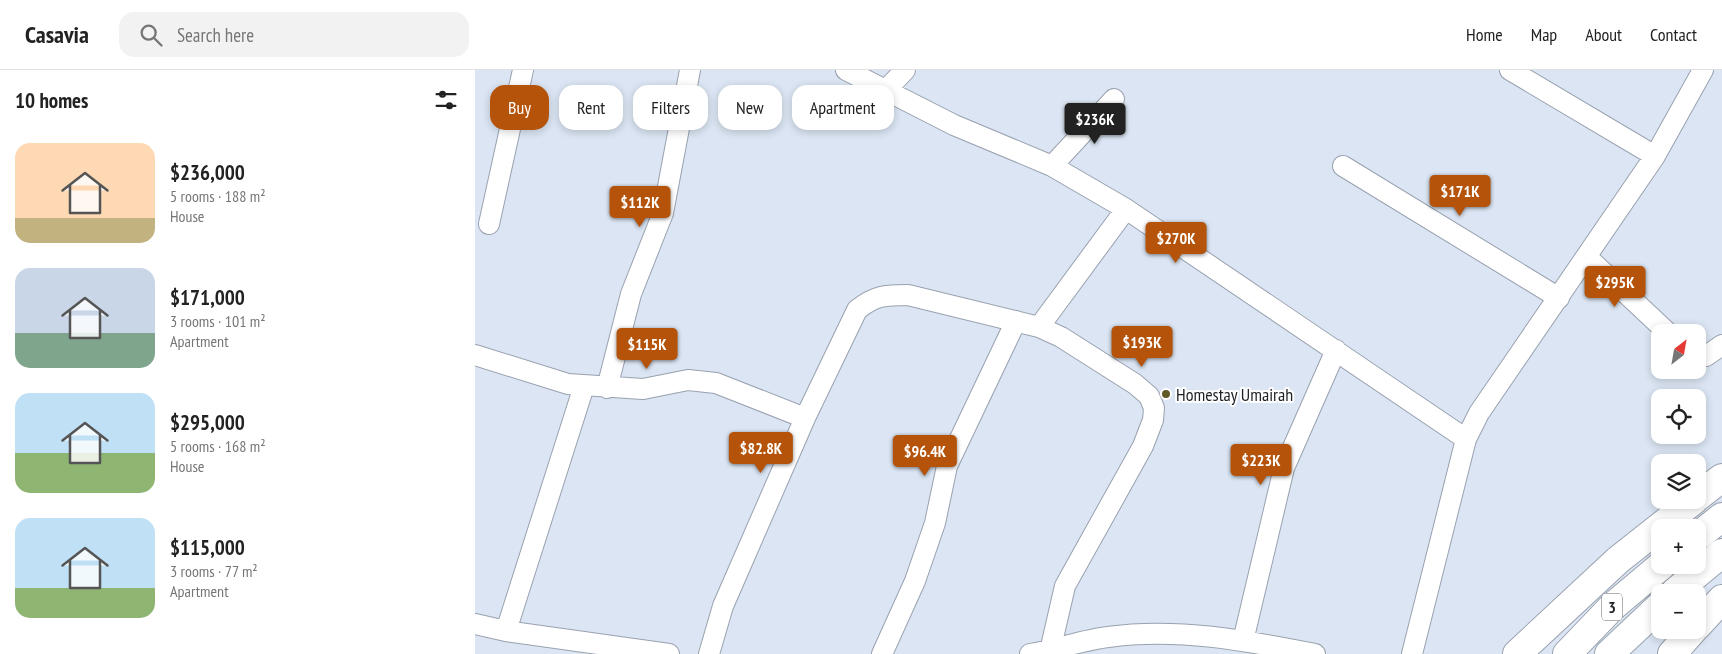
<!DOCTYPE html>
<html lang="en">
<head>
<meta charset="utf-8">
<style>
  :root { --surface:#fff; --page:#f2f2f2; --text:#222; --muted:#767676; --line:#e0e0e0; --accent:#b45309 }
  body { margin:0; font-family:"PT Sans Narrow",sans-serif; background:var(--page); color:var(--text); height:100vh; display:flex; flex-direction:column; font-size:19px; white-space:nowrap }
  * { box-sizing:border-box; margin:0 }
  p { font-size:16px; color:var(--muted) }
  .icon { flex:none; width:28px; height:28px; fill:none; stroke:currentColor; stroke-width:2; stroke-linecap:round; stroke-linejoin:round }
  .map { position:relative; flex:1; overflow:hidden }
  .sheet { display:flex; flex-direction:column; background:var(--surface); width:475px }
  .sheet>* { flex:none }
  .hud { position:absolute; left:15px; top:15px; width:475px; height:45px; display:flex; gap:10px }
  .needle { width:32px; rotate:31deg }
  .fabs { position:absolute; left:1176px; top:254px; display:grid; gap:10px }
  .fabs a { display:grid; place-items:center; width:55px; height:55px; border-radius:10px; background:var(--surface); box-shadow:0 2px 8px #0003; font-size:25px }
  .price { position:absolute; translate:-50% -42px; padding:0 11px; border-radius:5px; background:var(--accent); color:#fff; font-size:16px; line-height:32px; filter:drop-shadow(0 1px 2px #0008) }
  .price::after { content:''; position:absolute; left:50%; top:30px; width:15px; height:11px; margin-left:-8px; background:inherit; clip-path:polygon(0 0,100% 0,50% 100%) }
  .price.current { background:#222; color:#fff }
  ul { padding:0; list-style:none }
  li { display:flex; align-items:center; gap:15px; height:125px; padding:0 15px }
  li span { display:grid; place-items:center; flex:none; width:140px; height:100px; border-radius:15px; color:#555 }
  li>.icon { margin-inline-start:auto }
  span .icon { width:60px; height:60px; fill:#fffc; stroke-width:1 }
  li b { font-size:21px }
  h2 { display:flex; justify-content:space-between; align-items:center; height:60px; padding:0 15px; font-size:21px }
  .pill { padding:0 18px; border-radius:15px; background:var(--surface); box-shadow:0 2px 8px #0003; font-size:18px; line-height:45px }
  .pill.current { background:var(--accent); color:#fff }
  header { display:flex; align-items:center; gap:30px; box-sizing:border-box; height:70px; padding:0 25px; background:var(--surface); border-bottom:1px solid var(--line) }
  header strong { font-size:24px }
  nav { display:flex; gap:28px; margin-inline-start:auto; font-size:18px }
  .search { width:350px; height:45px; background:var(--page); display:flex; align-items:center; gap:12px; box-sizing:border-box; padding:0 18px; border-radius:15px; color:var(--muted); font-size:19px }
  main { display:flex; flex:1; min-height:0 }
  .map>svg:first-child { display:block }
</style>
</head>
<body>
<header>
<strong>Casavia</strong>
<div class="search"><svg class="icon" aria-label="search" viewBox="0 0 24 24"><circle cx="10" cy="10" r="6"/><path d="M15 15l6 6"/></svg>Search here</div>
<nav><a>Home</a><a>Map</a><a>About</a><a>Contact</a></nav>
</header>
<main>
<section class="sheet">
<h2>10 homes<svg class="icon" aria-label="filters" viewBox="0 0 24 24"><path d="M4 7h16M4 17h16"/><circle cx="9" cy="7" r="2"/><circle cx="15" cy="17" r="2"/></svg></h2>
<ul>
<li><span style="background:linear-gradient(#ffd9b3 75%,#c2b280 0)"><svg class="icon" aria-label="home" viewBox="0 0 24 24"><path d="M3 11l9-7 9 7M6 9v11h12V9"/></svg></span><div><b>$236,000</b><p>5 rooms · 188 m²</p><p>House</p></div></li>
<li><span style="background:linear-gradient(#c9d6e8 65%,#7fa58c 0)"><svg class="icon" aria-label="home" viewBox="0 0 24 24"><path d="M3 11l9-7 9 7M6 9v11h12V9"/></svg></span><div><b>$171,000</b><p>3 rooms · 101 m²</p><p>Apartment</p></div></li>
<li><span style="background:linear-gradient(#bfe0f5 60%,#8fb573 0)"><svg class="icon" aria-label="home" viewBox="0 0 24 24"><path d="M3 11l9-7 9 7M6 9v11h12V9"/></svg></span><div><b>$295,000</b><p>5 rooms · 168 m²</p><p>House</p></div></li>
<li><span style="background:linear-gradient(#bfe0f5 70%,#8fb573 0)"><svg class="icon" aria-label="home" viewBox="0 0 24 24"><path d="M3 11l9-7 9 7M6 9v11h12V9"/></svg></span><div><b>$115,000</b><p>3 rooms · 77 m²</p><p>Apartment</p></div></li>
</ul>
</section>
<div class="map">
<svg width="1247" height="584" viewBox="0 0 1247 584">
  <rect width="100%" height="100%" fill="#dbe5f3"/>
  <g fill="none" stroke-linecap="round" stroke-linejoin="round">
    <defs>
      <path id="street" d="M371,0L479,55L577,96L651,139L991,369
        M1035,0L1180,86
        M410,21L430,0
        M577,96L639,29
        M868,96L1084,228
        M14,154L48,0
        M1112,187L1192,262
        M564,257L651,139
        M0,285L93,314L168,319L213,310L241,313L330,348
        M1222,287L1231,286L1247,275
        M132,318L156,224L188,143L215,0
        M0,554L31,561L194,584
        M31,561L109,316
        M768,571L809,398L861,280
        M234,584L248,536L330,348L382,240C400,225 411,225 433,225L564,257L586,267L660,314L674,326L679,338L678,350L668,376L590,516L575,581
        M407,584L440,511L460,453L472,396L541,251
        M555,584C581,580 607,570 633,567C702,557 773,571 840,584
        M937,584L991,369L1004,343L1180,86L1228,0"/>
      <path id="highway" d="M1222,427L1247,408
        M1222,467L1247,447
        M1200,522L1247,483
        M1222,556L1247,529
        M1042,584L1143,490L1219,430
        M1092,584L1137,537L1187,495
        M1134,584L1185,536
        M1197,584L1218,560"/>
    </defs>
    <use href="#street" stroke="#99a1af" stroke-width="22"/>
    <use href="#highway" stroke="#99a1af" stroke-width="30"/>
    <use href="#street" stroke="#fff" stroke-width="20"/>
    <use href="#highway" stroke="#fff" stroke-width="28"/>
  </g>
  <circle fill="#605825" stroke="#fff" stroke-width="2" cx="691" cy="324" r="5"/>
  <g text-anchor="middle" dominant-baseline="central" stroke-width="4" stroke-linejoin="round" paint-order="stroke">
    <rect fill="#fff" stroke="#606266" stroke-width="1" x="1127" y="523.5" width="20" height="27" rx="4"/>
    <g font-size="16" font-weight="bold" fill="#1c1f24">
      <text x="1137" y="537">3</text>
    </g>
    <g font-size="18" fill="#1c1f24" stroke="#fff" text-anchor="start">
      <text x="701" y="324">Homestay Umairah</text>
    </g>
  </g>
</svg>
<div class="fabs">
<a><svg class="needle" viewBox="-14 -14 28 28"><path d="M0-13l5 13h-10z" fill="#e53935"/><path d="M0 13l5-13h-10z" fill="#767676"/></svg></a>
<a><svg class="icon" aria-label="locate" viewBox="0 0 24 24"><circle cx="12" cy="12" r="6"/><path d="M12 2v4M12 18v4M2 12h4M18 12h4"/></svg></a>
<a><svg class="icon" aria-label="layers" viewBox="0 0 24 24"><path d="M12 4l9 5-9 5-9-5zM3 14l9 5 9-5"/></svg></a>
<a>+</a>
<a>−</a>
</div>
<b class="price current" style="left:620px;top:75px">$236K</b>
<b class="price" style="left:985px;top:147px">$171K</b>
<b class="price" style="left:165px;top:158px">$112K</b>
<b class="price" style="left:701px;top:194px">$270K</b>
<b class="price" style="left:1140px;top:238px">$295K</b>
<b class="price" style="left:667px;top:298px">$193K</b>
<b class="price" style="left:172px;top:300px">$115K</b>
<b class="price" style="left:286px;top:404px">$82.8K</b>
<b class="price" style="left:450px;top:407px">$96.4K</b>
<b class="price" style="left:786px;top:416px">$223K</b>
<div class="hud">
<a class="pill current">Buy</a>
<a class="pill">Rent</a>
<a class="pill">Filters</a>
<a class="pill">New</a>
<a class="pill">Apartment</a>
</div>
</div>
</main>
</body>
</html>
